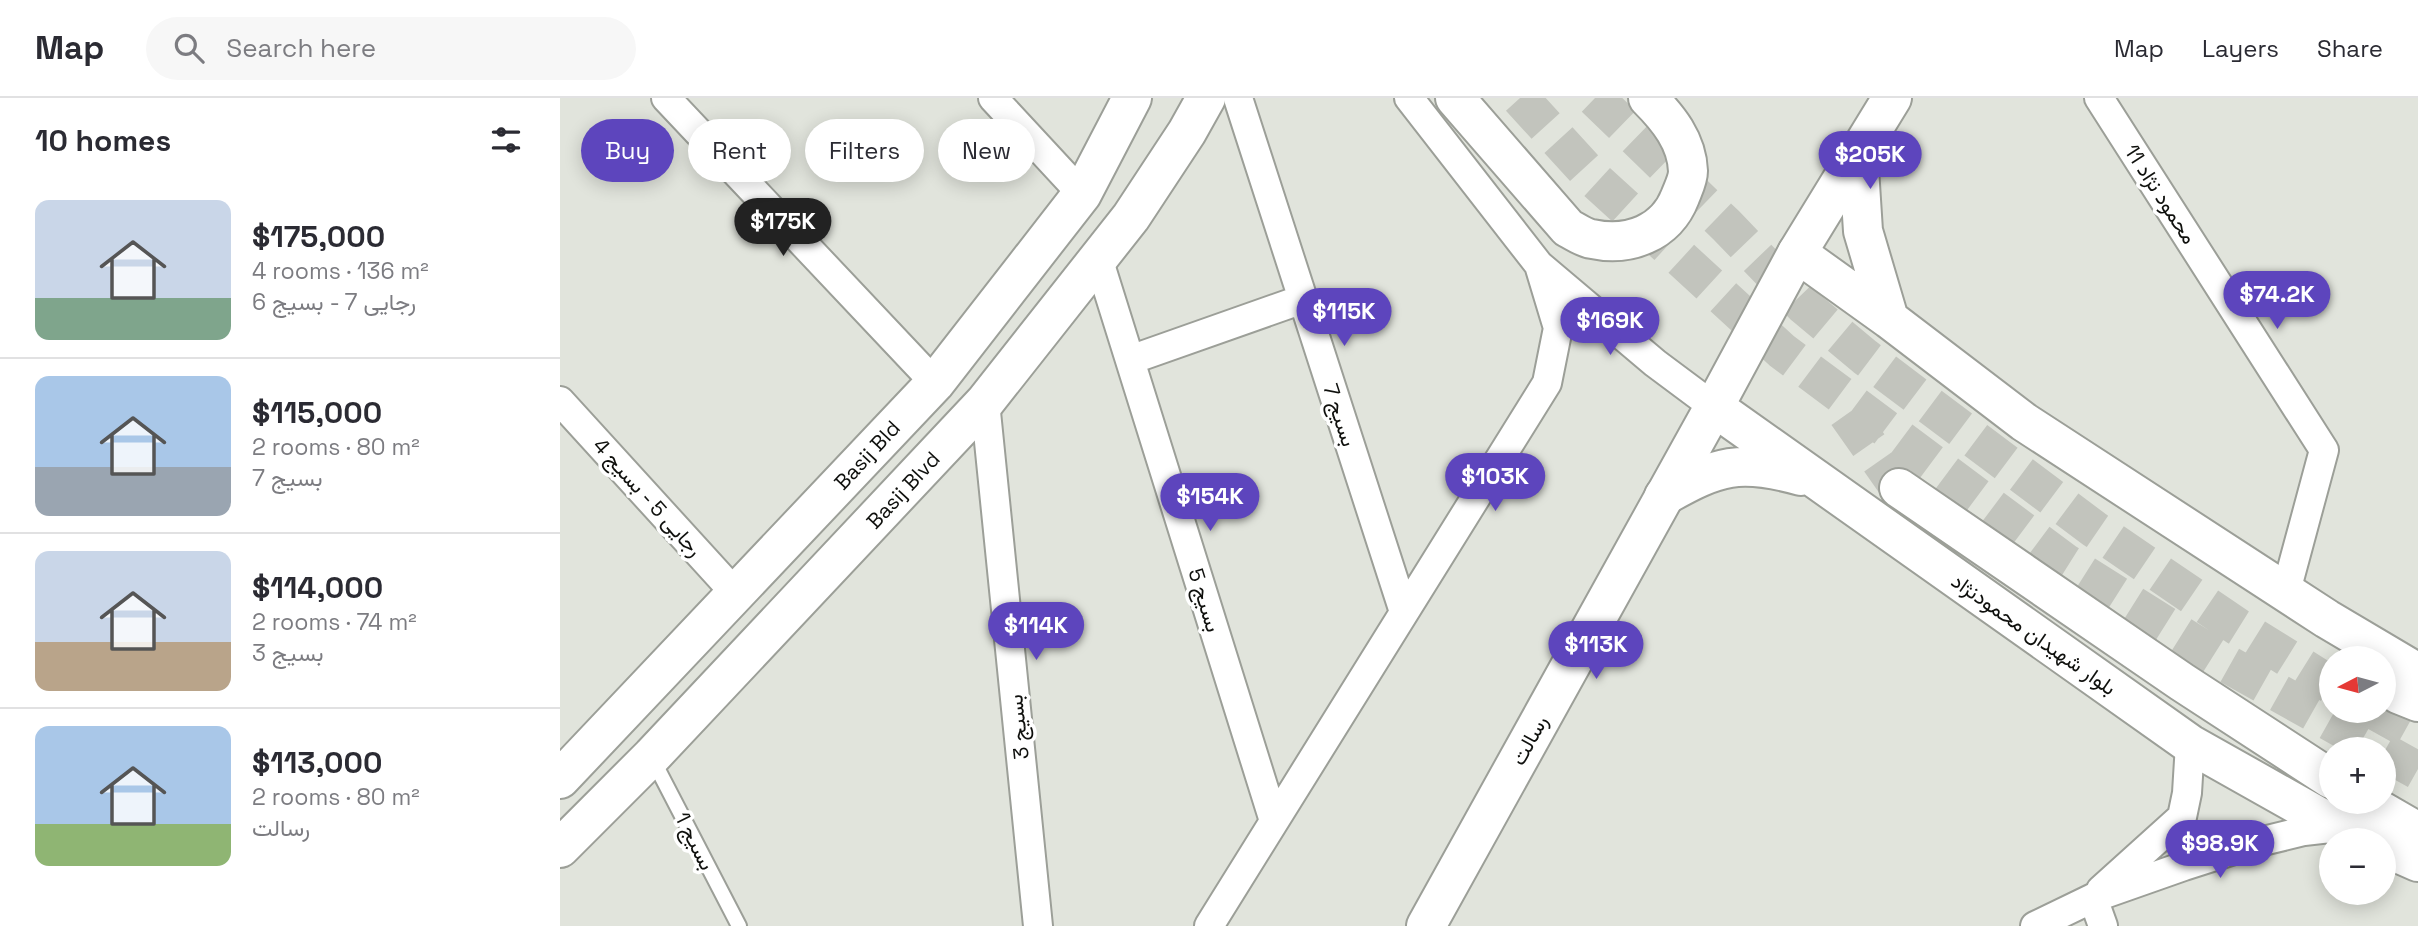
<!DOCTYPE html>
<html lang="en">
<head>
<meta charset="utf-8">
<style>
  :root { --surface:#fff; --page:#f7f7f7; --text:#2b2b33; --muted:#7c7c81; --line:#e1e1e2; --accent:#5d45bd }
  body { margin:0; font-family:"Space Grotesk",Vazirmatn,sans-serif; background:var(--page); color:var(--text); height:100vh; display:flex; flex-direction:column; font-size:26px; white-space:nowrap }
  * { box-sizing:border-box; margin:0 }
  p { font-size:23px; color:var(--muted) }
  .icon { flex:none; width:38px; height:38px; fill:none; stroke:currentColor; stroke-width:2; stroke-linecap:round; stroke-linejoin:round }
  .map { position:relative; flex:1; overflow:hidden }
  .side { display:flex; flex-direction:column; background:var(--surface); width:560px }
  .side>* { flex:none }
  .hud { position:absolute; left:21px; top:21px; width:665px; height:63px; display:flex; gap:14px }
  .needle { width:46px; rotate:264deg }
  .fabs { position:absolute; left:1759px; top:548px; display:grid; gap:14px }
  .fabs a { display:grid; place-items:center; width:77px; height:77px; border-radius:50%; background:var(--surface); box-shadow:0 4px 18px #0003; font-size:35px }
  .price { position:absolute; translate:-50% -60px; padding:0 16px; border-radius:24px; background:var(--accent); color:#fff; font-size:23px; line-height:46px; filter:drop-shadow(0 2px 4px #0008) }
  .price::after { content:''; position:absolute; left:50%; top:42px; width:21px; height:16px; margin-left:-10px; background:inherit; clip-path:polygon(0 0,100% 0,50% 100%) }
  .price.on { background:#222; color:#fff }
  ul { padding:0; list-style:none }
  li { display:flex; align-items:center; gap:21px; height:175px; padding:0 35px }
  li+li { border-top:2px solid var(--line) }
  li span { display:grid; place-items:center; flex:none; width:196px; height:140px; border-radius:14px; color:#555 }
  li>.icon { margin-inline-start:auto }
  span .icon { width:84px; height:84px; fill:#fffc; stroke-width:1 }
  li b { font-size:30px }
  h2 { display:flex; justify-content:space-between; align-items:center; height:84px; padding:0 35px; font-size:30px }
  .chip { padding:0 24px; border-radius:32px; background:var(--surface); box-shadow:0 4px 18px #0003; font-size:24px; line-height:63px }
  .chip.on { background:var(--accent); color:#fff }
  header { display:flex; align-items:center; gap:42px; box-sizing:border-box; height:98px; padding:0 35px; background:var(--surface); border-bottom:2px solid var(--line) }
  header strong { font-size:33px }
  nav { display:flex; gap:38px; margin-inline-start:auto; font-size:24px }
  .search { width:490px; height:63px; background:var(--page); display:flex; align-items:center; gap:18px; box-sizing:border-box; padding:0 24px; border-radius:38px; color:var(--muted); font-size:26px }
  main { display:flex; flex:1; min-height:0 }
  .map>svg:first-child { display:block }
</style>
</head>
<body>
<header>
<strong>Map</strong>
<div class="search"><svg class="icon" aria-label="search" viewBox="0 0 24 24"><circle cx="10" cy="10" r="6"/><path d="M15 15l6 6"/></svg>Search here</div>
<nav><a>Map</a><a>Layers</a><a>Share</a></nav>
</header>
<main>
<section class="side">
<h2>10 homes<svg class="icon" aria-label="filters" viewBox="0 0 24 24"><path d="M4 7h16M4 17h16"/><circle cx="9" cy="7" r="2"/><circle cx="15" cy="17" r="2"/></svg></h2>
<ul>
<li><span style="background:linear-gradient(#c9d6e8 70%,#7fa58c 0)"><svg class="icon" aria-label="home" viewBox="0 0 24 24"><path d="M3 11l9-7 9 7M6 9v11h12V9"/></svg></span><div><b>$175,000</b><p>4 rooms · 136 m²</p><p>رجایی 7 - بسیج 6</p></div></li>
<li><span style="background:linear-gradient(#a9c7e8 65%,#9aa5b1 0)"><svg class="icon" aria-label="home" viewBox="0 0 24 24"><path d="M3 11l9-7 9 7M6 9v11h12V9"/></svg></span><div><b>$115,000</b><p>2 rooms · 80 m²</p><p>بسیج 7</p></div></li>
<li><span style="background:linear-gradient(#c9d6e8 65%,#b9a48a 0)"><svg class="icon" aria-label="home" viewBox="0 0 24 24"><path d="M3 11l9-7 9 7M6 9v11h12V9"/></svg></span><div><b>$114,000</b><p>2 rooms · 74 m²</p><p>بسیج 3</p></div></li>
<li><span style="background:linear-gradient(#a9c7e8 70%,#8fb573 0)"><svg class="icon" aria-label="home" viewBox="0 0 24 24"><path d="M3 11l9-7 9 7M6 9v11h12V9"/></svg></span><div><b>$113,000</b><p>2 rooms · 80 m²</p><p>رسالت</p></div></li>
</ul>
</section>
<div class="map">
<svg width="1858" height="828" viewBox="0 0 1858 828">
  <rect width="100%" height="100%" fill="#e1e4dc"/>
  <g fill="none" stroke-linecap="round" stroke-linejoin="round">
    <path stroke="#c2c4bd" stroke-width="38" stroke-dasharray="38 19" stroke-linecap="butt" d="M960,0L1034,81L1222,253L1505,464L1662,563L1818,651
      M1035,0L1166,127L1244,208L1305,259L1534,431L1678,529L1771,587
      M1287,316L1339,390
      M1813,612L1858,637
      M1824,654L1858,673"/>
    <defs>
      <path id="service" d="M92,660L179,828"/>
      <path id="minor" d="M106,0L375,285
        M433,0L522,96
        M678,0L844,514
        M1539,0L1764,352L1726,493
        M538,160L714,723
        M979,167L1095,265L1154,309
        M570,262L743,201
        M0,303L176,496
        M425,304L478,828
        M1541,792L1622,719L1627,695L1630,646
        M1533,800L1543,828
        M649,828L987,285L998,230L979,167L849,0
        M1475,828L1533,800L1624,768L1699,744L1744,733L1779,729"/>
      <path id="secondary" d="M1237,155L1332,0
        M866,828L1154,309"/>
      <path id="primary" d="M895,0L1008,130C1016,134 1024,140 1032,141C1069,149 1106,135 1120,99C1123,91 1128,82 1128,73C1127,43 1108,20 1088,0
        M1298,55L1303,133L1329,221
        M1339,390L1622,584L1771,681
        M1104,398C1158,367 1180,361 1241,378
        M1838,596L1858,604
        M0,681L375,285L522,96L572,0
        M1806,704L1858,734
        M1808,742L1772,726L1630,646L1154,309L1237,155L1329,221L1464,324L1767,521L1858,575
        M1824,749L1858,764
        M0,750L92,658L425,304L571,119L627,34L646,0"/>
    </defs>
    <use href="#service" stroke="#9c9f98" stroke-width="18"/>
    <use href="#minor" stroke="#9c9f98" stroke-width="32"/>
    <use href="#secondary" stroke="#9c9f98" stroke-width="42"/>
    <use href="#primary" stroke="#9c9f98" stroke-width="42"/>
    <use href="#service" stroke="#fff" stroke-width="14"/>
    <use href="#minor" stroke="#fff" stroke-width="28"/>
    <use href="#secondary" stroke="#fff" stroke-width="38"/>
    <use href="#primary" stroke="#fff" stroke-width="38"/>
  </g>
  <g text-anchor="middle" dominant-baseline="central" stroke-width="7" stroke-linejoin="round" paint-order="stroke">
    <g font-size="21" fill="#0f100d" stroke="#fff">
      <text transform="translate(1601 96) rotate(57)">محمود نژاد 11</text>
      <text transform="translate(780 317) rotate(72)">بسیج 7</text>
      <text transform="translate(307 357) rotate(-47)">Basij Bld</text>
      <text transform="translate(343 392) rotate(-47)">Basij Blvd</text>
      <text transform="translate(88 399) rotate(48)">رجایی 5 - بسیج 4</text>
      <text transform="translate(645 502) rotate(73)">بسیج 5</text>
      <text transform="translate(1474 536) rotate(35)">بلوار شهیدان محمودنژاد</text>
      <text transform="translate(458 629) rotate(-96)">بسیج 3</text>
      <text transform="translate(969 642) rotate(-61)">رسالت</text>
      <text transform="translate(135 743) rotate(63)">بسیج 1</text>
    </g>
  </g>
</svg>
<div class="fabs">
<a><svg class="needle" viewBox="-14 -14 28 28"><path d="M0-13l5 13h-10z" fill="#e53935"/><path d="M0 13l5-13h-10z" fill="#7c7c81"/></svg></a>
<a>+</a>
<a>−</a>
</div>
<b class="price" style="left:1310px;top:93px">$205K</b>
<b class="price on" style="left:223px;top:160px">$175K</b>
<b class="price" style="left:1717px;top:233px">$74.2K</b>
<b class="price" style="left:784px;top:250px">$115K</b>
<b class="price" style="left:1050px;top:259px">$169K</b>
<b class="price" style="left:935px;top:415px">$103K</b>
<b class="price" style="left:650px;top:435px">$154K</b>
<b class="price" style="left:476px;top:564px">$114K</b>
<b class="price" style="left:1036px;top:583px">$113K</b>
<b class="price" style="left:1660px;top:782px">$98.9K</b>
<div class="hud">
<a class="chip on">Buy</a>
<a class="chip">Rent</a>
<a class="chip">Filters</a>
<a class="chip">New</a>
</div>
</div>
</main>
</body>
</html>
